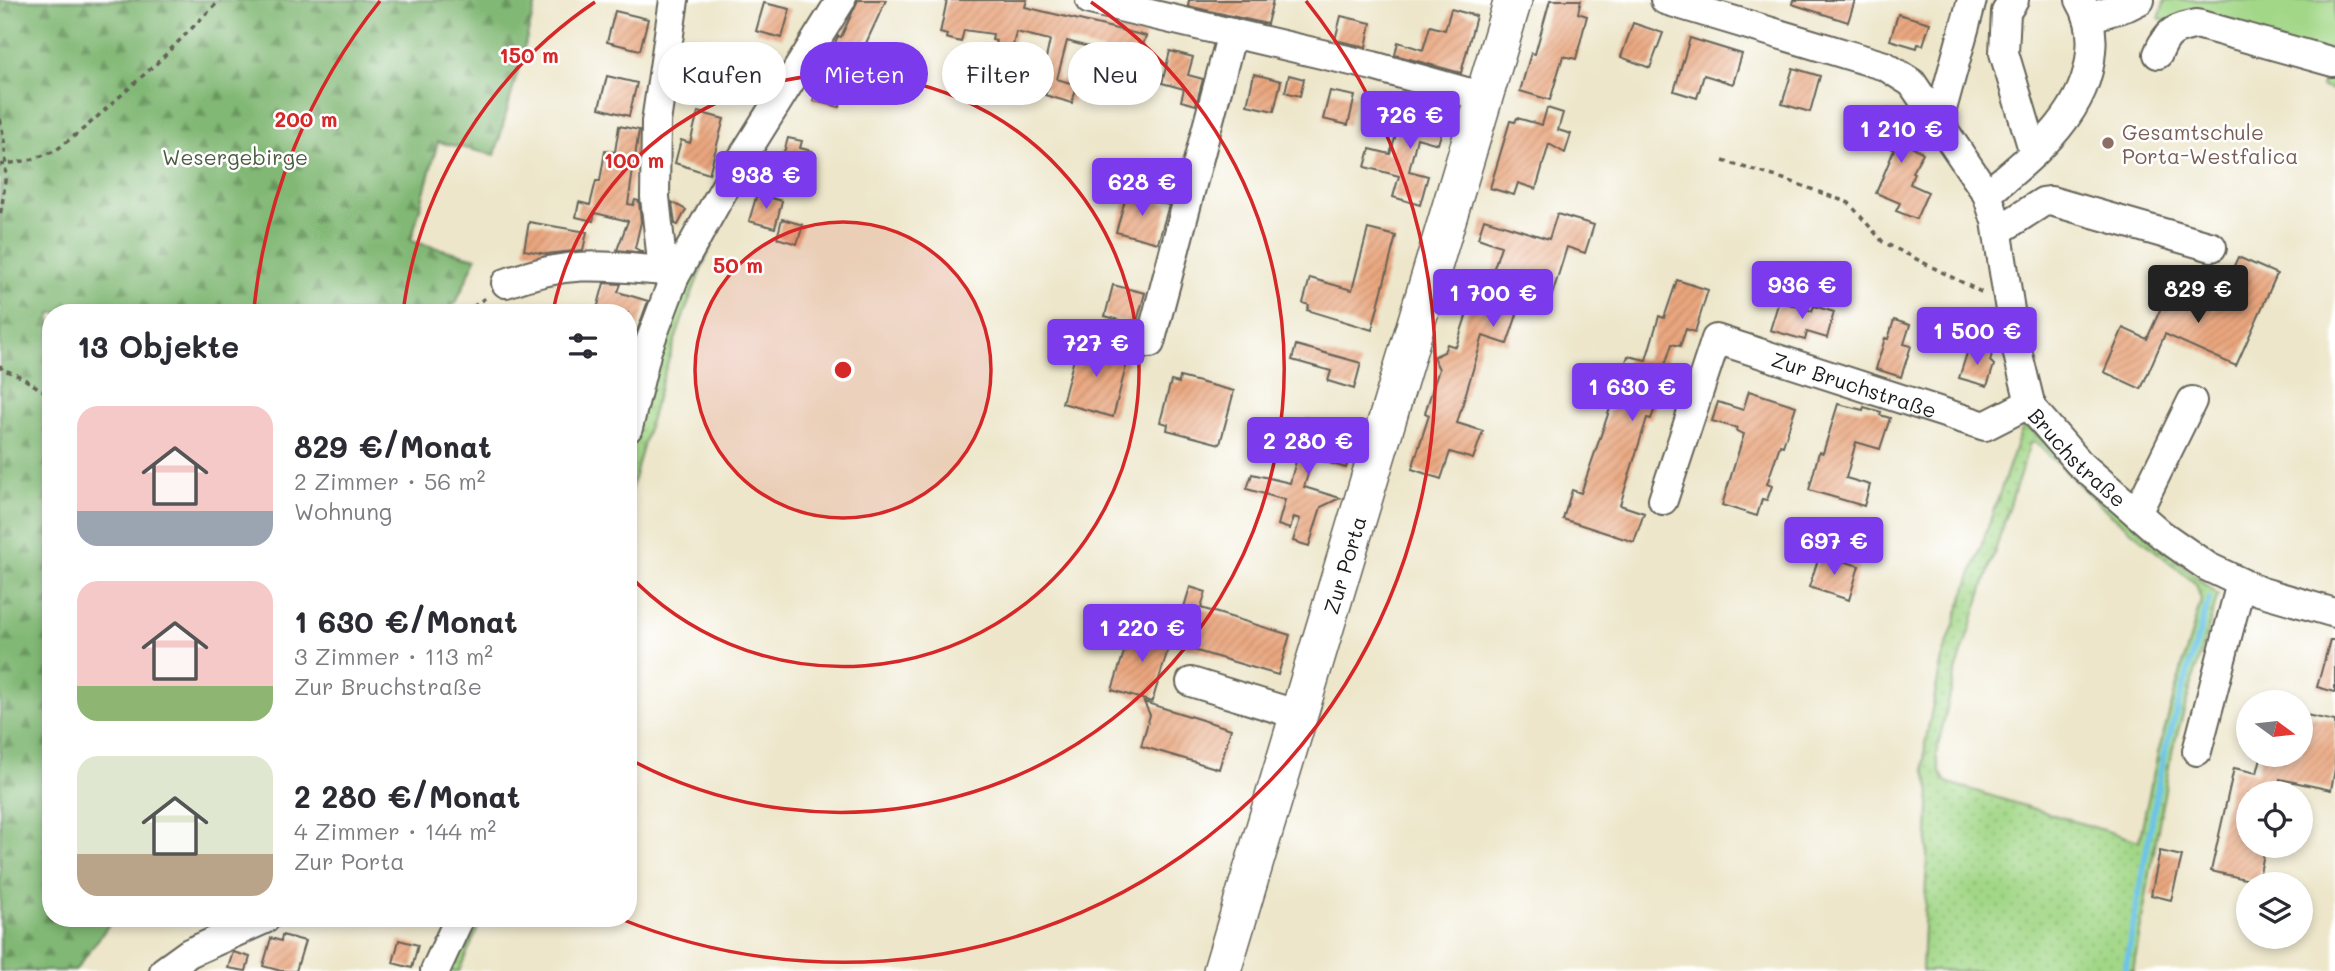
<!DOCTYPE html>
<html lang="de">
<head>
<meta charset="utf-8">
<style>
  :root { --surface:#fff; --page:#f2f2f3; --text:#2b2b33; --muted:#7c7c81; --accent:#7c3aed }
  body { margin:0; font-family:Mali,sans-serif; background:var(--page); color:var(--text); height:100vh; display:flex; flex-direction:column; font-size:26px; white-space:nowrap }
  * { box-sizing:border-box; margin:0 }
  p { font-size:23px; color:var(--muted) }
  .icon { flex:none; width:38px; height:38px; fill:none; stroke:currentColor; stroke-width:2; stroke-linecap:round; stroke-linejoin:round }
  .map { position:relative; flex:1; overflow:hidden }
  .side { position:absolute; left:42px; top:304px; width:595px; height:623px; display:flex; flex-direction:column; background:var(--surface); border-radius:28px; box-shadow:0 4px 10px #0003 }
  .side>* { flex:none }
  .banner { position:absolute; left:658px; top:42px; width:665px; height:63px; display:flex; gap:14px }
  .needle { width:46px; rotate:105deg }
  .tools { position:absolute; left:2236px; top:690px; display:grid; gap:14px }
  .tools a { display:grid; place-items:center; width:77px; height:77px; border-radius:50%; background:var(--surface); box-shadow:0 4px 10px #0003; font-size:35px }
  .price { position:absolute; translate:-50% -60px; padding:0 16px; border-radius:7px; background:var(--accent); color:#fff; font-size:23px; line-height:46px; filter:drop-shadow(0 2px 4px #0008) }
  .price::after { content:''; position:absolute; left:50%; top:42px; width:21px; height:16px; margin-left:-10px; background:inherit; clip-path:polygon(0 0,100% 0,50% 100%) }
  .price.on { background:#222; color:#fff }
  ul { padding:0; list-style:none }
  li { display:flex; align-items:center; gap:21px; height:175px; padding:0 35px }
  li span { display:grid; place-items:center; flex:none; width:196px; height:140px; border-radius:21px; color:#555 }
  li>.icon { margin-inline-start:auto }
  span .icon { width:84px; height:84px; fill:#fffc; stroke-width:1 }
  li b { font-size:30px }
  h2 { display:flex; justify-content:space-between; align-items:center; height:84px; padding:0 35px; font-size:30px }
  .chip { padding:0 24px; border-radius:32px; background:var(--surface); box-shadow:0 4px 10px #0003; font-size:24px; line-height:63px }
  .chip.on { background:var(--accent); color:#fff }
  .map>svg:first-child { display:block }
</style>
</head>
<body>
<div class="map">
<svg width="2335" height="971" viewBox="0 0 2335 971">
  <defs>
    <pattern id="grass-dots" width="8" height="8" patternUnits="userSpaceOnUse" patternTransform="scale(1.75)"><rect width="8" height="8" fill="#a2d787"/><path d="M2 2h.1M6 6h.1" fill="none" stroke="#8bb874" stroke-width="1.8" stroke-linecap="round"/></pattern>
    <pattern id="forest-firs" width="22" height="20" patternUnits="userSpaceOnUse" patternTransform="scale(1.75)"><rect width="22" height="20" fill="#81b874"/><path d="M5 1l3.5 6h-7zM16 11l3.5 6h-7z" fill="#69955e"/></pattern>
    <pattern id="building-hatch" width="6" height="6" patternUnits="userSpaceOnUse" patternTransform="scale(1.75)"><rect width="6" height="6" fill="#e9a67e"/><path d="M-1 1l2-2M0 6l6-6M5 7l2-2" fill="none" stroke="#c78e6c"/></pattern>
  </defs>
  <rect width="100%" height="100%" fill="#fff"/>
  <filter id="ink" filterUnits="userSpaceOnUse"><feTurbulence type="fractalNoise" baseFrequency=".0143" numOctaves="2"/><feDisplacementMap in="SourceGraphic" scale="14" xChannelSelector="R" yChannelSelector="G"/><feConvolveMatrix kernelMatrix="1 2 1 2 8 2 1 2 1" color-interpolation-filters="sRGB"/></filter>
  <filter id="wash" filterUnits="userSpaceOnUse"><feTurbulence type="fractalNoise" baseFrequency=".00686" numOctaves="4" result="noise"/><feDisplacementMap in="SourceGraphic" scale="28" xChannelSelector="R" yChannelSelector="G"/><feGaussianBlur stdDeviation="1.57" result="paint"/><feColorMatrix in="noise" values="0 0 0 0 0 0 0 0 0 0 0 0 0 0 0 0 0 1.4 0 .05"/><feComposite in="paint" operator="in"/></filter>
  <g filter="url(#wash)">
    <rect width="100%" height="100%" fill="#ede6ca"/>
    <path fill="url(#grass-dots)" stroke="#5f7a52" stroke-width="2" fill-rule="evenodd" d="M698,232L715,237C677,322 652,411 628,501V413Z
      M2024,423L2104,500L2218,595L2171,755L2133,971H1922L1930,787L1924,768L1925,744L1942,659ZM2035,442L2100,505L2196,584L2201,600L2158,753L2139,841L1946,782L1940,772L1936,755L1954,678L2030,443Z
      M457,919H482L459,971H433Z"/>
    <path fill="url(#forest-firs)" stroke="#4e6a48" stroke-width="2" d="M0,0H537L495,155L438,142L411,241L476,258L456,303L442,313H51V919H113L75,971H0Z"/>
    <path fill="#a2d787" stroke="#5f7a52" stroke-width="2" d="M2165,0H2335V90L2321,87L2327,66L2159,19Z"/>
    <g fill="none" stroke-linecap="round" stroke-linejoin="round">
      <path stroke="#6bc4e9" stroke-width="6" d="M2125,971L2163,758L2209,599"/>
    </g>
    <g id="blocks">
      <path fill="url(#building-hatch)" d="M858,0H886L866,43L885,48L882,63L858,57L854,75L847,73L840,107L813,101L825,57L831,47L833,48L838,36L841,37Z
        M947,0H1027L1025,7L1146,36L1139,57L1125,53L1120,74L1099,69L1103,51L1067,41L1057,79L1077,85L1072,103L1045,95L1048,88L1040,86L1050,40L1016,32L1011,54L993,50L996,41L992,40L993,34L964,30L961,42L946,38L947,35L940,33Z
        M1189,0H1273L1267,24L1188,6Z
        M1550,0H1581L1578,13L1587,16L1576,59L1563,56L1550,100L1520,91L1531,53L1535,54Z
        M1793,0H1855L1848,22L1792,4Z
        M764,3L790,9L782,38L756,31Z
        M1451,9L1476,16L1461,73L1395,55L1398,42L1423,50L1430,26L1445,30Z
        M615,11L648,19L640,50L607,42Z
        M1898,14L1930,23L1923,45L1918,44L1917,48L1890,40Z
        M1341,16L1371,23L1366,47L1335,40Z
        M1633,23L1663,33L1650,68L1621,57Z
        M1690,38L1742,54L1733,84L1704,75L1697,98L1674,91Z
        M1170,51L1193,57L1188,75L1203,79L1196,105L1181,101L1184,89L1162,83Z
        M1793,68L1820,76L1810,112L1782,104Z
        M1254,74L1281,81L1274,111L1247,105Z
        M1289,75L1304,79L1300,96L1285,92Z
        M607,76L637,83L629,116L599,108Z
        M1330,91L1355,96L1348,125L1323,119Z
        M1421,99L1449,107L1438,144L1417,138L1409,171L1428,176L1420,205L1393,197L1399,176L1365,167L1370,149L1390,154L1400,123L1412,126Z
        M1547,108L1563,113L1558,130L1571,134L1565,153L1549,144L1536,189L1518,183L1514,195L1490,188L1510,121L1515,122L1517,118L1542,125Z
        M1889,110L1918,126L1908,144L1923,153L1912,172L1914,173L1910,184L1928,192L1916,219L1896,211L1900,203L1876,193L1894,150L1874,139Z
        M698,112L724,119L709,174L675,163L681,140L690,143Z
        M619,126L639,130L628,204L633,205L635,200L639,201L641,222L635,248L644,253L617,250L628,221L595,213L593,221L576,217L579,202L590,205L596,181H600L605,151L615,152Z
        M788,138L802,141L800,148L812,151L804,183L792,179L789,188L775,184Z
        M1127,193L1169,205L1158,243L1116,232Z
        M757,194L782,201L775,228L749,221Z
        M672,202L686,210L678,225L675,224Z
        M1557,214L1594,225L1585,253L1567,247L1548,308L1522,300L1507,344L1483,336L1457,423L1483,431L1473,459L1450,452L1441,479L1412,469L1429,415L1425,413L1439,369L1433,357L1444,352L1447,344L1456,347L1470,304L1481,308L1501,246L1478,238L1484,219L1549,239Z
        M782,219L803,225L797,244L777,238Z
        M529,222L587,232L583,250L546,254L524,250Z
        M1368,229L1396,236L1372,330L1307,310L1309,305L1303,303L1310,278L1352,290Z
        M2238,257L2277,274L2236,366L2165,334L2141,389L2104,372L2123,328L2147,339L2169,290L2214,310Z
        M1677,280L1708,290L1695,332L1686,329L1680,346L1672,344L1660,380L1663,385L1651,419L1647,418L1620,505L1644,513L1634,542L1563,519L1572,490L1581,493L1628,356L1646,360L1659,316L1664,318Z
        M604,283L621,284L618,292L648,301L629,353L628,313H613L597,309Z
        M1113,285L1145,293L1136,325L1105,316Z
        M1779,301L1812,311L1814,306L1834,312L1827,338L1807,332L1805,340L1770,330Z
        M1894,320L1910,325L1904,344L1911,346L1901,377L1876,369L1885,338L1888,339Z
        M1079,341L1129,355L1113,417L1062,403Z
        M1296,345L1361,363L1354,389L1328,381L1331,371L1292,360Z
        M1969,347L1992,354L1990,361L1994,365L1987,386L1959,378Z
        M1180,377L1234,391L1220,444L1167,430L1168,424L1160,422L1171,381L1179,383Z
        M1749,391L1796,406L1783,446L1780,445L1767,484L1772,486L1767,500L1762,499L1757,516L1722,505L1744,434L1736,431L1737,428L1712,421L1718,402L1743,410Z
        M1838,404L1863,410L1864,407L1881,412L1880,415L1890,418L1880,449L1856,442L1846,478L1870,485L1864,506L1809,490L1819,452L1823,453Z
        M1308,418L1357,433L1346,468L1313,458L1304,487L1340,498L1321,507L1309,546L1293,541L1300,519L1294,517L1290,529L1278,525L1285,500L1247,489L1252,474L1290,483Z
        M1820,554L1859,566L1849,600L1809,587Z
        M1190,587L1206,592L1201,608L1290,635L1278,675L1173,644Z
        M1144,627L1172,636L1152,702L1112,690L1130,633L1141,636Z
        M2330,640H2335V692L2317,687Z
        M1144,702L1231,729L1219,769L1141,746L1150,715Z
        M2301,714L2335,721V769L2331,790L2280,779L2277,793H2249V845H2266L2258,882L2211,871L2234,768L2257,773L2262,754H2301Z
        M2160,851L2182,856L2171,900L2151,895Z
        M282,935L305,941L296,971H281L263,966L271,938L281,941Z
        M399,940L418,945L412,968L393,963Z
        M233,952L250,957L246,971L228,968Z"/>
    </g>
  </g>
  <g filter="url(#ink)">
    <use href="#blocks" fill-opacity="0" stroke="#656359" stroke-width="2"/>
    <g fill="none" stroke-linecap="round" stroke-linejoin="round">
      <defs>
        <g id="minor">
          <path d="M674,0L656,122L655,197L663,271L674,278"/>
          <path d="M1090,0L1373,66L1484,97"/>
          <path id="s1" d="M1665,0L1885,66L1912,83L1987,194L1996,221L2015,342L2030,403L2034,411L2079,463L2162,535L2208,567L2259,591L2335,613"/>
          <path d="M2014,0L2006,12L2004,53L2034,153"/>
          <path d="M2088,18L2128,6L2140,0"/>
          <path d="M2158,54C2167,31 2174,29 2197,24L2333,62"/>
          <path d="M1939,120L1972,0"/>
          <path d="M1987,194C2032,156 2087,114 2091,51C2093,33 2089,15 2080,0"/>
          <path d="M1998,231L2043,202L2051,201L2212,247"/>
          <path d="M506,283C568,261 599,265 663,271"/>
          <path d="M1150,343L1232,33"/>
          <path d="M628,428L647,350L674,278L734,171L841,0"/>
          <path id="s2" d="M1663,500L1716,339L1985,426L2030,403"/>
          <path d="M2137,513L2192,401"/>
          <path d="M1191,682L1299,715"/>
          <path d="M2197,751L2241,583"/>
          <path d="M164,971L189,953L265,919"/>
          <path d="M435,971L459,919"/>
        </g>
        <g id="major">
          <path id="s3" d="M1222,971L1513,0"/>
        </g>
      </defs>
      <use href="#minor" stroke="#656359" stroke-width="32"/>
      <use href="#major" stroke="#656359" stroke-width="40"/>
      <path stroke="#656359" stroke-width="3.5" stroke-dasharray="5 5" stroke-linecap="butt" d="M0,119C8,154 7,180 0,215
        M1723,161L1787,180L1849,203L1883,242L1983,293
        M0,165L30,160L55,151L87,126L157,63L220,0
        M465,313L489,295
        M0,365L2,370C20,373 33,387 51,394"/>
      <use href="#minor" stroke="#fff" stroke-width="28"/>
      <use href="#major" stroke="#fff" stroke-width="37"/>
    </g>
  </g>
  <circle cx="843" cy="370" r="148" fill="#d62828" fill-opacity=".12"/>
  <g fill="none" stroke="#d62828" stroke-width="3.5">
    <circle cx="843" cy="370" r="148"/>
    <path d="M553 311A296 296 0 1 1 628 574"/>
    <path d="M403 312A444 444 0 0 1 595 2M1091 2A444 444 0 0 1 631 760"/>
    <path d="M254 308A592 592 0 0 1 380 1M1306 1A592 592 0 0 1 621 919"/>
  </g>
  <circle fill="#8d6e63" stroke="#fff" stroke-width="2.5" cx="2108" cy="143" r="7"/>
  <g text-anchor="middle" dominant-baseline="central" stroke-width="5" stroke-linejoin="round" paint-order="stroke">
    <g font-size="21" fill="#785e54" stroke="#fff" text-anchor="start">
      <text x="2122" y="131">Gesamtschule<tspan x="2122" dy="24">Porta-Westfalica</tspan></text>
    </g>
    <g font-size="21" fill="#4b5d41" stroke="#fff">
      <text x="235" y="156">Wesergebirge</text>
    </g>
    <g font-size="21" fill="#1c1c1c" stroke="#fff">
      <text stroke="none"><textPath href="#s2" startOffset="315">Zur Bruchstraße</textPath></text>
      <text stroke="none"><textPath href="#s1" startOffset="682">Bruchstraße</textPath></text>
      <text stroke="none"><textPath href="#s3" startOffset="424">Zur Porta</textPath></text>
    </g>
  </g>
  <circle cx="843" cy="370" r="10" fill="#d62828" stroke="#fff" stroke-width="3.5"/>
  <g font-size="21" text-anchor="middle" font-weight="bold" fill="#d62828" stroke="#fff" stroke-width="5" stroke-linejoin="round" paint-order="stroke">
    <text x="529" y="63">150 m</text>
    <text x="306" y="127">200 m</text>
    <text x="634" y="168">100 m</text>
    <text x="738" y="273">50 m</text>
  </g>
</svg>
<div class="tools">
<a><svg class="needle" viewBox="-14 -14 28 28"><path d="M0-13l5 13h-10z" fill="#e53935"/><path d="M0 13l5-13h-10z" fill="#7c7c81"/></svg></a>
<a><svg class="icon" aria-label="locate" viewBox="0 0 24 24"><circle cx="12" cy="12" r="6"/><path d="M12 2v4M12 18v4M2 12h4M18 12h4"/></svg></a>
<a><svg class="icon" aria-label="layers" viewBox="0 0 24 24"><path d="M12 4l9 5-9 5-9-5zM3 14l9 5 9-5"/></svg></a>
</div>
<b class="price" style="left:1410px;top:151px">726 €</b>
<b class="price" style="left:1901px;top:165px">1 210 €</b>
<b class="price" style="left:766px;top:211px">938 €</b>
<b class="price" style="left:1142px;top:218px">628 €</b>
<b class="price" style="left:1802px;top:321px">936 €</b>
<b class="price on" style="left:2198px;top:325px">829 €</b>
<b class="price" style="left:1493px;top:329px">1 700 €</b>
<b class="price" style="left:1977px;top:367px">1 500 €</b>
<b class="price" style="left:1096px;top:379px">727 €</b>
<b class="price" style="left:1632px;top:423px">1 630 €</b>
<b class="price" style="left:1308px;top:477px">2 280 €</b>
<b class="price" style="left:1834px;top:577px">697 €</b>
<b class="price" style="left:1142px;top:664px">1 220 €</b>
<div class="banner">
<a class="chip">Kaufen</a>
<a class="chip on">Mieten</a>
<a class="chip">Filter</a>
<a class="chip">Neu</a>
</div>
<section class="side">
<h2>13 Objekte<svg class="icon" aria-label="filters" viewBox="0 0 24 24"><path d="M4 7h16M4 17h16"/><circle cx="9" cy="7" r="2"/><circle cx="15" cy="17" r="2"/></svg></h2>
<ul>
<li><span style="background:linear-gradient(#f6c9c9 75%,#9aa5b1 0)"><svg class="icon" aria-label="home" viewBox="0 0 24 24"><path d="M3 11l9-7 9 7M6 9v11h12V9"/></svg></span><div><b>829 €/Monat</b><p>2 Zimmer · 56 m²</p><p>Wohnung</p></div></li>
<li><span style="background:linear-gradient(#f6c9c9 75%,#8fb573 0)"><svg class="icon" aria-label="home" viewBox="0 0 24 24"><path d="M3 11l9-7 9 7M6 9v11h12V9"/></svg></span><div><b>1 630 €/Monat</b><p>3 Zimmer · 113 m²</p><p>Zur Bruchstraße</p></div></li>
<li><span style="background:linear-gradient(#dfe7d0 70%,#b9a48a 0)"><svg class="icon" aria-label="home" viewBox="0 0 24 24"><path d="M3 11l9-7 9 7M6 9v11h12V9"/></svg></span><div><b>2 280 €/Monat</b><p>4 Zimmer · 144 m²</p><p>Zur Porta</p></div></li>
</ul>
</section>
</div>
</body>
</html>
